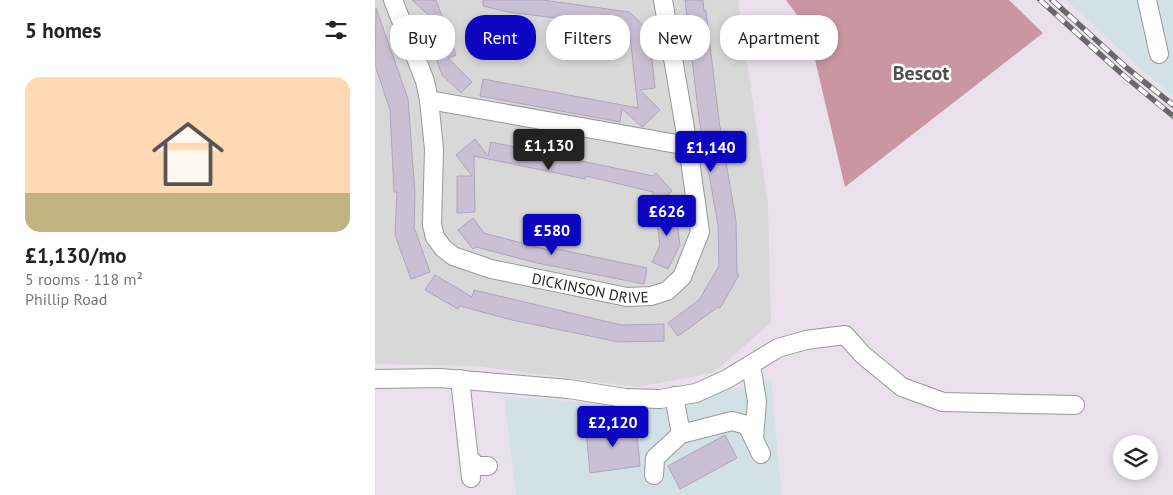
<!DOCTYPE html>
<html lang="en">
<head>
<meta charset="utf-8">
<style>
  :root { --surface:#fff; --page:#f2f2f2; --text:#222; --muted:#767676; --line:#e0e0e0; --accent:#0c06c0 }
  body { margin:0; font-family:"PT Sans",sans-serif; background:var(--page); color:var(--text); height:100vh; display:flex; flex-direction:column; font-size:19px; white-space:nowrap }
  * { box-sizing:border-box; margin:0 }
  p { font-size:16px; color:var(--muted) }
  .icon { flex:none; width:28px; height:28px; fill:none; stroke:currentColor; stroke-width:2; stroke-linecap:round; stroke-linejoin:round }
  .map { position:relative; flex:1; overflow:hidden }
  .panel { display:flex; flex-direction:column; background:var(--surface); width:375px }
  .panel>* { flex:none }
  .banner { position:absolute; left:15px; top:15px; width:475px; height:45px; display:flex; gap:10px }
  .tools { position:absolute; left:738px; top:435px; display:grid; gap:10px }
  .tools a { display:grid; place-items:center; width:45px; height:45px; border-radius:50%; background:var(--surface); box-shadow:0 2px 8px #0003; font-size:25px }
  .price { position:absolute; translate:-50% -42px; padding:0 11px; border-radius:5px; background:var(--accent); color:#fff; font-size:16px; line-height:32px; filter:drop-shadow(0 1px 2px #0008) }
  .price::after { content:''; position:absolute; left:50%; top:30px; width:15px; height:11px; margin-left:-8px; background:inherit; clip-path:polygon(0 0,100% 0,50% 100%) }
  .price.selected { background:#222; color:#fff }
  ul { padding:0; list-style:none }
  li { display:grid; align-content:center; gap:10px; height:265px; padding:0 25px }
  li+li { border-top:1px solid var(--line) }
  li span { display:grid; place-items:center; height:155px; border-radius:15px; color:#555 }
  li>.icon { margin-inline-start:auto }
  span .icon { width:90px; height:90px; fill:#fffc; stroke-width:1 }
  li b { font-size:21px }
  h2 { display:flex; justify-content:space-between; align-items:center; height:60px; padding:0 25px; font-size:21px }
  .chip { padding:0 18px; border-radius:20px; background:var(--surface); box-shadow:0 2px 8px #0003; font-size:18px; line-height:45px }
  .chip.selected { background:var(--accent); color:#fff }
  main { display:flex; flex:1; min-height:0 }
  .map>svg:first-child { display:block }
</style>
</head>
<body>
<main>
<section class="panel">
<h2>5 homes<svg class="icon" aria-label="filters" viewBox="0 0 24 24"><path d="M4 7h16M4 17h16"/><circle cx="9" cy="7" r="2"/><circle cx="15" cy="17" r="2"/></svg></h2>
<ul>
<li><span style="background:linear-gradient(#ffd9b3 75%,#c2b280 0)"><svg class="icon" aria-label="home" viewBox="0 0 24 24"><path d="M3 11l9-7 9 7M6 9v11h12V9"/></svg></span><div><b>£1,130/mo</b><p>5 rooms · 118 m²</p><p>Phillip Road</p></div></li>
</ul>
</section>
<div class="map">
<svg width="798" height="495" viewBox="0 0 798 495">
  <rect width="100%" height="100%" fill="#e9e0ec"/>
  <path fill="#d8d8d9" d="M0,0H363L393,205L396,323L338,373L262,387L101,366L0,364Z"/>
  <path fill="#d2e1e5" d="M691,0H798V96L774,76Z
    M396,380L407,495H141L129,397L282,406Z"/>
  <path fill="#cb96a4" d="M411,0H634L668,33L470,187L433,30Z"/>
  <path fill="#c9c1d3" stroke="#b0a3bd" d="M37,0H61L81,55L73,58L97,82L86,93L67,75L50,26L61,22Z
    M108,0H168L254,12L271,28L276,49L280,88L265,90L285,110L267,127L247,109L245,122L105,96L108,79L263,108L255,36L244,26L133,12L108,6Z
    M310,0H328L329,11H331L344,121L361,221L362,274L364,275L345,308L343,307L303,336L293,323L324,300L344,266L343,225L324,118Z
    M1,8L33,99L40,194L39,227L55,272L36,279L20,235L22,192H19L15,110L0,65Z
    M100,139L113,156L116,142L278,176L281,173L297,191L280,207L278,192L211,176L210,179L99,156L100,212L82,213V176H97L81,155Z
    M300,207L305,245L293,269L277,262L285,245L280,210Z
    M98,218L109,233L173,250V247L272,268L269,284L162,263L101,247L98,249L83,230Z
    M60,275L97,297L99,290L246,325L289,324V341L244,342L137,320L85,306L83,309L50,290Z
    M261,424L265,466L215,473L211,429Z
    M350,435L362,458L305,489L293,466Z"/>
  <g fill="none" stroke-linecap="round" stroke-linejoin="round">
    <defs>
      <g id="minor">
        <path id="s1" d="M18,0L50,81L54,100L59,149L57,225L60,237L68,248L78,256L116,269L252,297L276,296L292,291L307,277L325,232L313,146L288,0"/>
        <path d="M772,0L784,54"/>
        <path d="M54,100L313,146"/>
        <path d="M376,365L382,401L379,438"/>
        <path d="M0,379L65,378L194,389L250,398L285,399L321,393L352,379L403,348L431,340L470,335L488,355L527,387L568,402L700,405"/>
        <path d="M85,379L96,478"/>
        <path d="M299,396L306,434L357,421L372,425L386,454"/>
        <path d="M94,458L102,466H113"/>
        <path d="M279,475L280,458L306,434"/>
      </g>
    </defs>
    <use href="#minor" stroke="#989898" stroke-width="20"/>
    <use href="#minor" stroke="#fff" stroke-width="18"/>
    <defs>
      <path id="rail" d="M665,0L747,74L798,116
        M677,0L752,68L798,105"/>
    </defs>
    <use href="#rail" stroke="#696969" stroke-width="5.5"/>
    <use href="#rail" stroke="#fff" stroke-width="4" stroke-dasharray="11" stroke-linecap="butt"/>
  </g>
  <g text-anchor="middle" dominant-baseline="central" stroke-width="5" stroke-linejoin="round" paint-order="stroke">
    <g font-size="15" fill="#1b1b1b" stroke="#fff">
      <text stroke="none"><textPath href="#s1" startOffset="412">DICKINSON DRIVE</textPath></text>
    </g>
    <g font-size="20" font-weight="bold" fill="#4e4e4e" stroke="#fff">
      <text x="546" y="73">Bescot</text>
    </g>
  </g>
</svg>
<div class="tools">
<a><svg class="icon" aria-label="layers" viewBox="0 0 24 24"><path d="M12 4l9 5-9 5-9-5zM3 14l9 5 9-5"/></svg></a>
</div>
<b class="price selected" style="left:174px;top:171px">£1,130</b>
<b class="price" style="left:336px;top:173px">£1,140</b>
<b class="price" style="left:292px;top:237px">£626</b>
<b class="price" style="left:177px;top:256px">£580</b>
<b class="price" style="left:238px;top:448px">£2,120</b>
<div class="banner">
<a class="chip">Buy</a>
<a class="chip selected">Rent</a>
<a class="chip">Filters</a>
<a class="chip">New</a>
<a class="chip">Apartment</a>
</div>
</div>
</main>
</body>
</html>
